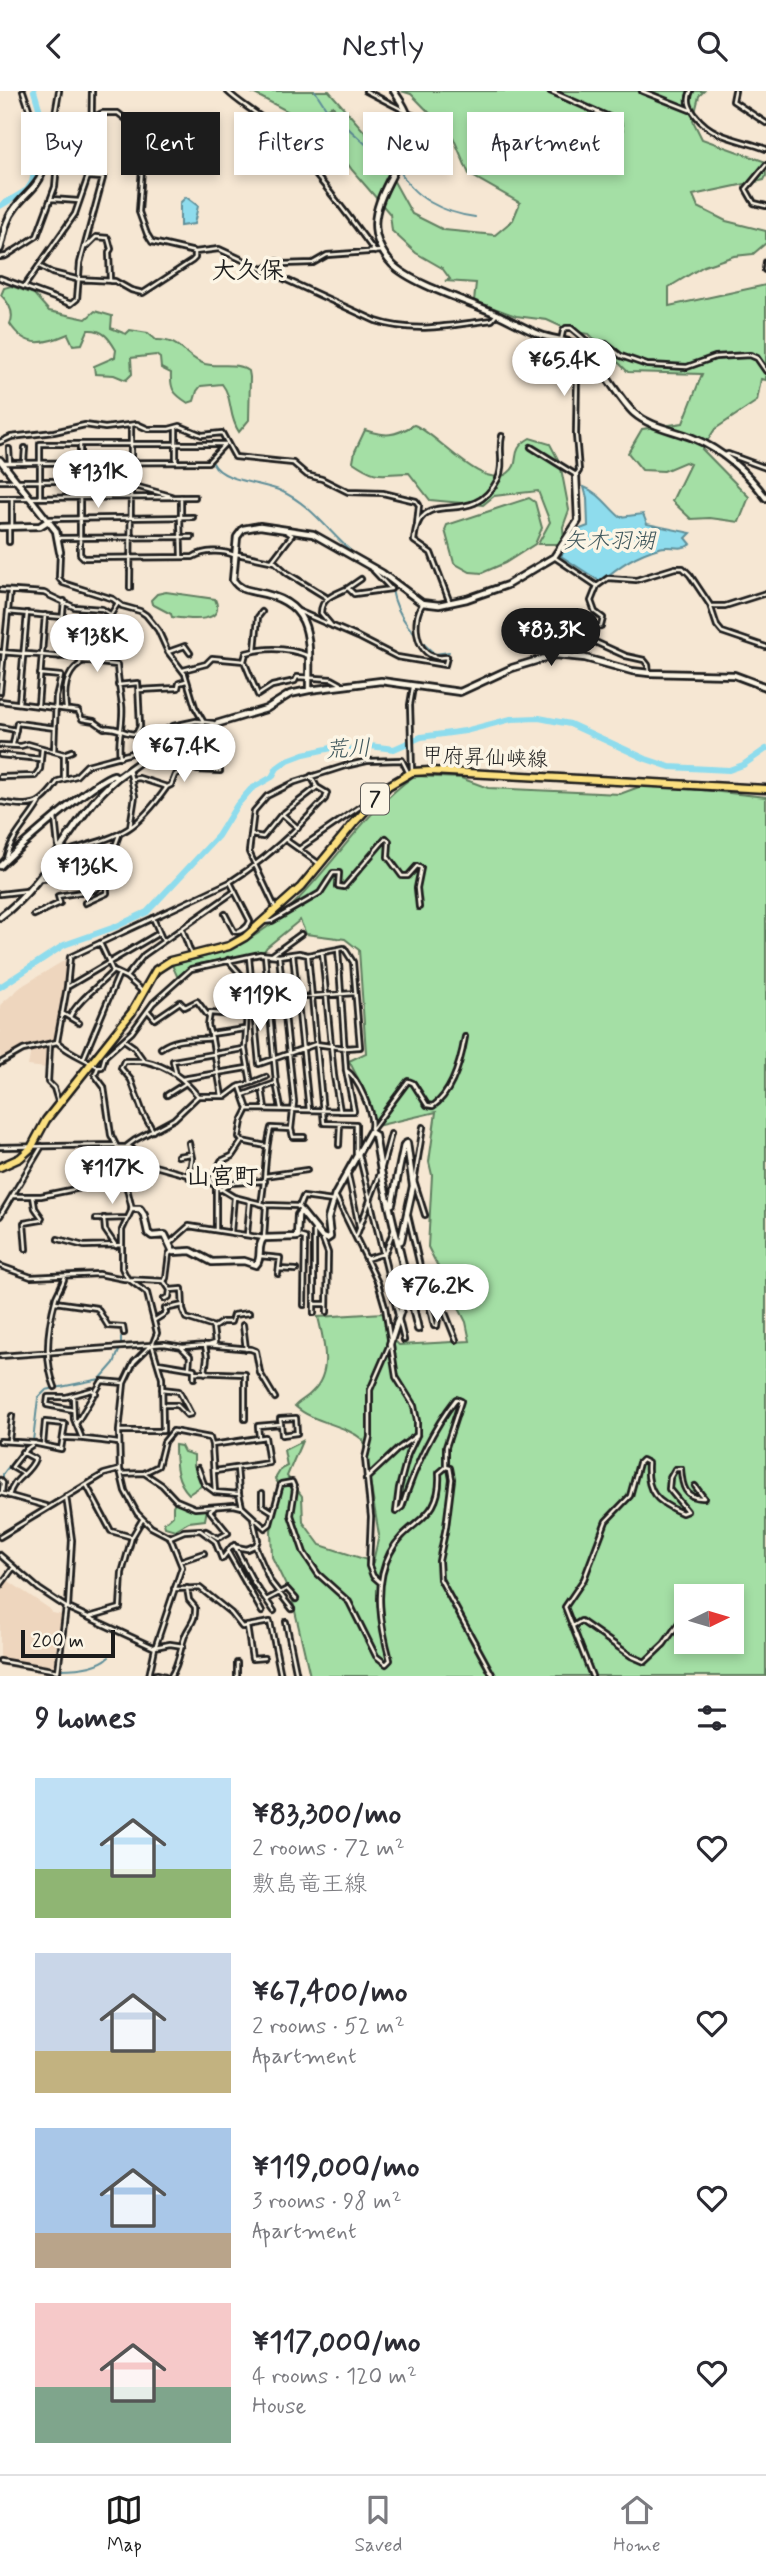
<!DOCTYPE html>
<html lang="en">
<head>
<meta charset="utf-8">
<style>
  :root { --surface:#fff; --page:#f2f2f3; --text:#2b2b33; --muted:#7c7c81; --line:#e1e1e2; --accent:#1c1c1c }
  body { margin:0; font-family:Mynerve,"Klee One",sans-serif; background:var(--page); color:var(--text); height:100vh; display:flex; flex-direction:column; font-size:26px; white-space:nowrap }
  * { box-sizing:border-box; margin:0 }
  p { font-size:23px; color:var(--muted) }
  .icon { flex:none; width:38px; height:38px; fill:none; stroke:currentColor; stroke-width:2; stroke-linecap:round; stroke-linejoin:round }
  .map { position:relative; height:1585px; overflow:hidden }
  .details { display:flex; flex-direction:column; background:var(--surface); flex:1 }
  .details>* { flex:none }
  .banner { position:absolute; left:21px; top:21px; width:724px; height:63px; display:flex; gap:14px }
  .needle { width:46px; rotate:85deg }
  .tools { position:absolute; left:674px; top:1493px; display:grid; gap:14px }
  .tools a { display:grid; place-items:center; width:70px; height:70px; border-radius:0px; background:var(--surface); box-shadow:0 4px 10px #0003; font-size:35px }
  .scale { position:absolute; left:21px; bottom:18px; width:94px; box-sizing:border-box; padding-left:7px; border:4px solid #1c1c1c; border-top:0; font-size:19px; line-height:24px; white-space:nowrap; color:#1c1c1c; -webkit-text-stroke:5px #fcf5e5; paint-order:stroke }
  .price { position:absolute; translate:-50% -60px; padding:0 16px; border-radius:24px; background:#fff; color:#222; font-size:23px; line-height:46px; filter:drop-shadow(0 2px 4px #0008) }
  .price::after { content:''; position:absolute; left:50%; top:42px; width:21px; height:16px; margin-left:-10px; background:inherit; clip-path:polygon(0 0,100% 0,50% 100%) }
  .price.active { background:var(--accent); color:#fff }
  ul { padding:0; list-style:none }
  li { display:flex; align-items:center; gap:21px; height:175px; padding:0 35px }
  li span { display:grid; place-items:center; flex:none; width:196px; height:140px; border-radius:0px; color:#555 }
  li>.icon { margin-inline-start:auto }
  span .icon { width:84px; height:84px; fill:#fffc; stroke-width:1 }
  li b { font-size:30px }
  h2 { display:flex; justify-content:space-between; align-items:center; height:84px; padding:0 35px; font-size:30px }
  .pill { padding:0 24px; border-radius:0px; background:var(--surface); box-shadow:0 4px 10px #0003; font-size:24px; line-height:63px }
  .pill.active { background:var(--accent); color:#fff }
  header { display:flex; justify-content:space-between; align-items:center; height:91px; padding:0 35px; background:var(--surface); font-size:32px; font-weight:600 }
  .tab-bar { display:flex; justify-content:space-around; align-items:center; height:98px; border-top:2px solid var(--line); background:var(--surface); font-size:19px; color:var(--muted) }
  .tab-bar a { display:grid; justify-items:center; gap:4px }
  .tab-bar .active { color:var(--accent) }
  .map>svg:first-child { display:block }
</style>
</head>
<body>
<header><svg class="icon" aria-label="back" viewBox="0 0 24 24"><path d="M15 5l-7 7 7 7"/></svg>Nestly<svg class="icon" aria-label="search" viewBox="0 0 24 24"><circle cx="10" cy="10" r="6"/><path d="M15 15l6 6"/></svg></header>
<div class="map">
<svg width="766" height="1585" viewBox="0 0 766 1585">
  <rect width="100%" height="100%" fill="#f6e7d3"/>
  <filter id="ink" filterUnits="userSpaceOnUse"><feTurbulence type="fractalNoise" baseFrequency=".0143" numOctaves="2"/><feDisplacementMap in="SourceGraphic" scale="14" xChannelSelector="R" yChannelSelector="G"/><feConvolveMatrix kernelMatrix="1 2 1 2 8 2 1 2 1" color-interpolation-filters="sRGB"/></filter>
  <g filter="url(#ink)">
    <path fill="#eed6be" d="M70,866L67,896L57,951L25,956L0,971V914L22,895Z
      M49,956L47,977L28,975L31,959Z
      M7,1489L50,1518L51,1522L65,1524L58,1580L0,1570V1495Z"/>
    <path fill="#a4dfa5" stroke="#607e60" stroke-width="2" fill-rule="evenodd" d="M249,0H329L370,47L412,123L444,139L495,144L513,129L520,112L469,83L453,46L411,3L401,0H704L699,5L693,30L702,48L766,71V85L764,89L693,104L698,116L726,130L766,140V152L753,163L734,165L704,175L669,196V215L766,194V289L761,288L757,310L715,338L702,358L749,406L739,431L710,427L691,428L672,410L690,373L685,371L664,380L642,379L628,362L642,338L683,332L702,283L628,281L589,243L573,241L547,229L516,225L474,210L476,192L445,190L450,188L442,177L416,162L392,140L390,123L352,79L333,52L342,32L333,15L302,28Z
      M11,195L34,203L49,220L86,228L95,220L112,225L111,237L126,243L130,239L148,242L156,249C181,248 185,267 205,273C220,277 235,270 249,280L250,286L249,329L239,341C228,325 233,307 222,293L201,295L197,300L194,310L188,312C174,303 170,299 171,282L161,277L160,267L156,264L131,267L132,283L126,289L114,284L95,283L94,275L115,266L116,259C109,247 103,238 88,239L82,253L73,254L68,243C45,253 26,258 10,233C15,222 9,212 1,204L4,197Z
      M414,334C436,341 482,401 508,382C523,371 507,360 530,347L550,353L560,372L569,419L563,436L564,453H538L550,431L538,400L494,405L483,414L430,409L409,382C381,382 379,389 353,371L355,360L365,339C386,346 394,345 414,334Z
      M529,407L535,411L542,437L535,453L505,472L482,482L470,481L454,472L445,439L447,434Z
      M166,501L215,508C227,534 187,528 172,526L171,523L152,513L151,509L157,503Z
      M414,685L461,687L488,697L620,703L647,693L766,706V1585H310L292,1507L272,1466L271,1439L281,1396L275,1388L281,1378L287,1375L284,1359L302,1350L287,1385L302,1405L303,1431L320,1454L373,1471L379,1444L363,1349C343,1332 315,1333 295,1315C300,1309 307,1307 312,1301C333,1281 324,1251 318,1226L383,1222L386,1241L399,1254L470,1250L466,1231L428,1156L432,1084L429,1071L436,1021L376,1035L364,999L349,970L366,962L359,859L345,848L306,843L300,829L267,856L264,860L195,874L178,887L172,874C192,868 214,865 233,856C310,823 347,732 414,685ZM686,1505H732V1550H686Z
      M175,1354L181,1355L184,1361L194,1364V1375L198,1377L204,1393L189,1403C176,1390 175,1373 175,1354Z
      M176,1409L195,1417L207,1418L205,1429L189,1431L175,1439L165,1436L164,1432L173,1424V1415Z"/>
    <path fill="#8edced" stroke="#608f99" stroke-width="2" d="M186,106L198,115L194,133L180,135V112Z
      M584,396C600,402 608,416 620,426L643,423L647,433L691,442L686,447L691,453C680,461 671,453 659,457C637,463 617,476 601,491L561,465L580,438L588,435L587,407Z"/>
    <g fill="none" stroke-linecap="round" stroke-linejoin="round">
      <path stroke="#608f99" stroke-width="2" d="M315,0L326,17L371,58L395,70
        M399,77C411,107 445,122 475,126
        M209,373L213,372C221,390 263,392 281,400C314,415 331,445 358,466
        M392,499C397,526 415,546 435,563L449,561
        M33,1350L38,1307L46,1299L100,1288L114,1272L121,1255V1246
        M3,1400V1383L23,1357L30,1354
        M0,1572C30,1577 88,1585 109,1566"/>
      <path stroke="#8edced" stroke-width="6" d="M0,115L27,99L32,91L36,72L38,39L42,27L34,0
        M0,896L64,854L115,836L147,821L218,745L237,714L251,698L272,686L277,677L288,669L304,663L336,656L351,659L370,655L394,658L421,646L465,640L511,628L539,627L570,633L646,668L670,676L729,679L743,674L766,658"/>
      <defs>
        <path id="street" d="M23,0L30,21L49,26L53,30
          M59,0L52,41L59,47H75L92,27L102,22H118L133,34L143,63L139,121L147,143L152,151L195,161L219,158L376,230C415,243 453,234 492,229L497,223
          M227,0C240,13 257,21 270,34C309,72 343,117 375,161
          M366,0L403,19
          M550,0L618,30L620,43H570
          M642,0L690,19
          M691,0C686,10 690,17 696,25C714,48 741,48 766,58
          M735,0L733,10L766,32
          M407,22L420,27
          M43,73H57
          M766,74L746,98L754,112L766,115
          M51,108L79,110
          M86,156L96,146L108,147L111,158L109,161L110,190
          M0,166L6,165L37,145L55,96L59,48
          M39,175L52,182L76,188L115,190L131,199L143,202L192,170L195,167V161
          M264,178L277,170L282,173L313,172L327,164L382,160
          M765,179L766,171
          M0,187L71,213L77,208L80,172L103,87L88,86
          M24,196L75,123L91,77L92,0
          M176,337V371
          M0,351L11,346L54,341L85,334L105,337L137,333L148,338H169L180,335L202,344L222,342L235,366L293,372L307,384L322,388L348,401L383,402L416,410L419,414L417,433
          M80,353V463L84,467L193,466C204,459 222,459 234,464
          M531,356L576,384L579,380L576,344L577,280L573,274L558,263L563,240L566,237H571L589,252L606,253L621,265L647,274L687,276L715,266L750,264L757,267L766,280
          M9,358L10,372
          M723,365L728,363L766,377
          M24,371L25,357
          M3,372L208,371L224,354
          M131,381V334
          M79,382L106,388
          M113,389L171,405
          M0,390H113
          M181,406V426
          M0,407L195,406
          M40,407V353H225
          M180,426L181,465
          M46,428L193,426
          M12,436V408
          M58,447L192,446
          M9,451V436
          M60,461L59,487L63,492L113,508L122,515L140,520L146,524L158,539L168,561L185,583L195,616L203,630
          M237,463L275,471L287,482L326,506
          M554,466L597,495
          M272,470L292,444L284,439
          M130,497L131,393
          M348,497L361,488
          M0,499L44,502L74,516L102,518L110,523
          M450,512L431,462L414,450C415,442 416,431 423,425C440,407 476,431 498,388C505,373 498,360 502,345
          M712,515H725L766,502
          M298,520L358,546L397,566L445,574L447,566C443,566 440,567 436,566C415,562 412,528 422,514
          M8,521L62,526
          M332,535L321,522C321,506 336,503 348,497L354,503L391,498L374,480
          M62,536L93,541
          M100,541L101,571
          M255,559L258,526L262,521
          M0,561L80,567
          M168,561L185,555L190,562
          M59,566L64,510
          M81,570L117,574C118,588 120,601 122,614C124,632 117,649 120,666
          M244,570L258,604L272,595L295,590L297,586L332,588L343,594
          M183,579L206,573L212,567L244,570L246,562C267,556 289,557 309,565
          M649,582L648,574L644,569L626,565L595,551L568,544L561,540L560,531L567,527L594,536L601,535L603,527L595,521L591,510L597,495L608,487L636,489L675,477H683L690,484L710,514L717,535L722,541L766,556
          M40,583L61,585L56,606L54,660
          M118,594L138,592L140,635L136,643L139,657
          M139,599L178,597L179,592L186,590
          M0,601L10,500
          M0,610L78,620L82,628L94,630L104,637C116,635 124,643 136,643
          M19,612L27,522
          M38,614L45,524
          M66,617C64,600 65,583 80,573C83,561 84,550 93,541H100L118,512
          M0,636L16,639
          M13,653L17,632L55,637
          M0,654L21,655L28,653L64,663V687
          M64,663L72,660
          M0,664L41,668
          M190,675L197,679L220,680
          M129,678L135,705L130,736
          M412,680L410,614L413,596
          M0,686L35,685L40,678L42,657
          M132,688L139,687L167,696L171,694L175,684L190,675L191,661L198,642
          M0,711C32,716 39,718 58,690L76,685L87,674L132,662L152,646L173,635L196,630L213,632
          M282,723L298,737
          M55,727L58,755L68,760C121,744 134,743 167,696
          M251,744L263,746L280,725L316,697
          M286,749L318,772
          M299,758L364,713L368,715
          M6,768C10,747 28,731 39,712
          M40,788L55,787L57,771L55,767
          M0,803L26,800
          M85,812L107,802L106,780L119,744
          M275,816L249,761L254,720L267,705L295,691L345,675L367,670L402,669L408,681
          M225,823L234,840C240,843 248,836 250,830L230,791
          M34,824L60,812L58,805L94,799L106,790
          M153,827L163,850
          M262,831L272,830L320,802L333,782H339L338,795L344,796L386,747L389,750L388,766L402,785H408L417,775L421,777L417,797L419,816
          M182,838L192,865
          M100,852L113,880L126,886L142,900
          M322,861L334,985L340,1020
          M293,863L309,1019
          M265,864L276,992L281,1017
          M272,864L301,843
          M308,864L324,1032L356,1033V1063
          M279,865L294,1011L291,1038L293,1046H304
          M249,866L259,973L316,953L345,957L360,956L353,871L344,857L308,864L299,862L279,865L260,863L191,878L153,912L132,941L105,965L102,976H98C84,967 69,962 57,951L67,896L70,866L230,791C267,768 296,739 325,708L327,702L317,696L311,685
          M126,886L144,864L235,800
          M69,895L159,842
          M246,910L355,902
          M148,920L155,928L180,911L185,916L197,910L209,926
          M62,922L79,932
          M70,926C77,910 100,894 113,880
          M210,942L208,934L210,922L245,925
          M124,949L134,956L144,970C168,975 183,987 198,1005H226L238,996L251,992L245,958L247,918L242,885L228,869
          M50,954L48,991L54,997L58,1010
          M161,957C179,945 193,950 212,947
          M84,966L119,883
          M144,970H124L121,977L131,989L143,1022L153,1040
          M0,972L23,959L57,951
          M98,976L95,984L104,996L111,1044L117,1056L131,1114L132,1118L122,1139V1177L127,1187L147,1202L157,1242L153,1252L134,1271L124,1292L119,1340L120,1379L125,1400L137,1422L151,1436L170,1446L182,1476L155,1557L149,1585
          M346,979C358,987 374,1023 371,1037
          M176,983L173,970L243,958
          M182,988L247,977
          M251,992L266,986
          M240,995L248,1018L354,1020L346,979L338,858
          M262,997L265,1017
          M167,1004L186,992
          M243,1004L276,992
          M222,1005L211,943L244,938
          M248,1018L242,1030L239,1046L242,1050L266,1055
          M370,1041L408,990L413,992L427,1014L433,1015C453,1001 461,969 465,946
          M189,1052L192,1067L189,1086
          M339,1054L340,1033
          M127,1055L135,1049L174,1028L198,1005
          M0,1056L115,1054
          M117,1056H130L151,1074L206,1089L234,1106L266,1114L297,1115L300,1118
          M359,1063L404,1249
          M178,1065L191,1063
          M348,1084L359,1135
          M265,1085L307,1079
          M414,1089L425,1124
          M414,1091L423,1036
          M210,1092L221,1070L232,1065L242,1050
          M220,1099L231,1092L265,1090
          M335,1104L378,1192L385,1216L396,1286L414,1315L417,1330V1344L408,1363L399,1397L396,1421L402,1416C414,1378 431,1340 456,1308L461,1310L446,1356V1376L450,1377L452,1388L446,1436L439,1470L440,1488L493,1585
          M12,1105H41L124,1088
          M261,1113C266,1087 264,1062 271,1037L291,1038
          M299,1116L303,1106L333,1110
          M408,1124L434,1235H437
          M0,1125L42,1055
          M104,1127L105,1139L116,1155
          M96,1128L127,1127
          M216,1138V1096
          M231,1141L234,1106
          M247,1143L250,1110
          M298,1145L305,1147L304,1214
          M322,1146L328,1162L327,1221
          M356,1146L381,1080L391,1043
          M58,1148L84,1155L122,1154
          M169,1153L189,1135L264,1147L266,1114
          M26,1158L24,1132L41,1129L42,1127L35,1117L33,1105
          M260,1165L280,1167L278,1183
          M366,1168L385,1162L394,1138
          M0,1175L31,1186L99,1183L124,1188L164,1190L166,1187L169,1163L172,1160
          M279,1178L296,1179
          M164,1190L170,1199L169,1206L164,1208
          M409,1197L419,1177
          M170,1199L182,1198L183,1219L186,1227L214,1236
          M440,1209L456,1249
          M55,1211L97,1217L108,1235L123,1236L124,1242
          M314,1213H327
          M314,1222V1139L316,1137
          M155,1229L166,1222L165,1218L183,1214
          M243,1234L246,1258
          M437,1235L442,1199
          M205,1254L207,1266L205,1282
          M209,1254L215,1252L213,1237L222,1231H231L233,1224L249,1222
          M181,1256L190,1265L189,1277
          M0,1265L164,1253L183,1256L207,1254L251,1258L256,1260L260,1282L275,1307
          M158,1272L194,1278V1287
          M195,1281L245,1283V1328
          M55,1296C43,1268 48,1235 56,1206C59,1199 63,1193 65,1185
          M162,1298L179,1300L191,1323L187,1324L177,1314H163
          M73,1304L74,1328L81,1345
          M73,1319L47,1314L48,1306H66L92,1299L96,1302
          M76,1333L102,1290L124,1292
          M120,1340H163L162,1287L152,1254
          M259,1346L258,1335L281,1333L282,1344L297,1342L296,1327L280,1328L281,1333
          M63,1347C82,1346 99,1350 118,1352
          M9,1349L12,1325
          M0,1350L33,1352L61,1358L65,1333L45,1331L43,1354
          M198,1377L204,1393L215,1401
          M237,1377L239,1401
          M215,1380L269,1372L265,1346L212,1354L215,1401L239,1403L242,1416
          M144,1382L158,1375L164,1351L173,1340L210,1347L212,1354
          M24,1383L12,1376L26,1358L35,1352
          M121,1383L144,1382L162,1394L176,1409L195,1417L234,1414L242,1416L265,1437L270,1433L281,1393L292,1391L295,1398L291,1424L304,1462L318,1483L349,1511L376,1565L386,1573L390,1569C381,1536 373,1494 390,1462C408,1427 442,1431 439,1382L446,1376
          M366,1388L398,1358L417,1344
          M0,1389L3,1392L2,1401
          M87,1395L111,1440L132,1446
          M0,1402L46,1415
          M262,1402V1414L273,1421
          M9,1405C14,1385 28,1385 35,1368L22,1361
          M66,1405L72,1449L68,1516
          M206,1440L218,1447L228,1442L210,1420L214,1417
          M0,1446L104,1383L119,1379
          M170,1446L184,1440L200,1439L215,1450L222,1468L232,1455L247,1458L256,1454L258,1449L253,1428
          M234,1454L254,1492L274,1520
          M255,1455L270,1490L292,1518
          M228,1461L262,1521
          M0,1464L39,1498L66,1516L155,1557
          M180,1470L204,1462
          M381,1492L373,1485L369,1475L371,1426L365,1367L370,1346V1299L390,1253
          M0,1495L14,1476
          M174,1498L200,1497L231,1522L242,1536L270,1531L281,1585
          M266,1509L287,1498L296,1508
          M89,1526L120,1517L122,1482L132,1446L142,1429
          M286,1531L297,1585
          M247,1535L252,1568L264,1567
          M573,1535L581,1530L631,1565L645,1571L664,1553L685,1523
          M155,1556L170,1553L183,1555
          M0,1570L58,1580L66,1516
          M152,1585L157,1583L165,1585
          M171,1585C180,1571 180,1556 186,1542C191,1532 196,1529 195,1516L189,1509L187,1497
          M237,1585V1572
          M592,1585L565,1516L584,1488L606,1430L630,1405L639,1372L642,1369L648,1372C646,1401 656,1411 682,1422L687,1420L669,1398L670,1387L675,1378H681C682,1395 685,1408 704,1407L695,1395"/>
        <path id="secondary" d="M394,0C398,7 405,15 407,23C421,73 342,118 392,173C411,193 470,211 497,223C512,230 526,238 541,244C552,248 565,249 577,254C596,262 616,306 634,322C650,336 674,339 693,347C722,359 748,382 766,407
          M0,158C4,144 5,129 15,117C23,105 38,96 42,82C47,68 39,51 52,41
          M0,369L56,440L60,461
          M0,436L40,435L48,430
          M309,599C309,549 316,511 256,501C246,499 239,498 233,489L237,446L243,438L260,435L313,443L382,482L422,512L439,514L467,508L507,494L554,466L578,430L576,384
          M0,775C17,758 96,688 114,684L117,687L142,669L216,633L266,618L290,603L309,599L381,590L460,601L512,577L555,564L585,567L632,580L649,582L734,584L766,596
          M0,826C53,787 69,728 117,687
          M389,1114L392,1113L404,1054L407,1052L413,1095L401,1150L398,1151
          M132,1118H140L144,1124L148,1142L152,1145L165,1144L173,1161L191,1160L212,1171L244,1170L256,1174C263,1167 256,1155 264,1147L297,1146L298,1124L301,1120L322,1146L327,1148L330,1146L328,1128L335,1104L370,1041L375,1044L381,1080L418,1238
          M390,1253L408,1197"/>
        <path id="primary" d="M0,1076L20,1067L31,1057L46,1029L132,921L156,879L170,870L229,855L245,846L301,796L353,733L388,695L412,681L430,680L766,698"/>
      </defs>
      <use href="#street" stroke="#1c1c1c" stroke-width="8"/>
      <use href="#secondary" stroke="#1c1c1c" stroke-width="10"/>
      <use href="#primary" stroke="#1c1c1c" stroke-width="11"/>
      <use href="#street" stroke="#fcf5e5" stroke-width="2.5"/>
      <use href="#secondary" stroke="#fcf5e5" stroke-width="4.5"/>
      <use href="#primary" stroke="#fce080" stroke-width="6"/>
    </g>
  </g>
  <g text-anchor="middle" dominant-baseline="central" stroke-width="7" stroke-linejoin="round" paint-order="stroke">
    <rect fill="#fcf5e5" stroke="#5f5d58" stroke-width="2" x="361" y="692.5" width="28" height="31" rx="5"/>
    <g font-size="19" font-weight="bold" fill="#1c1c1c">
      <text x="375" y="708">7</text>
    </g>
    <g font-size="21" fill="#1c1c1c" stroke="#fcf5e5">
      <text transform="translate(485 667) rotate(2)">甲府昇仙峡線</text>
    </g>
    <g font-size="23" font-style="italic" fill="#3e565b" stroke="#fcf5e5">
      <text x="609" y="451">矢木羽湖</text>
      <text transform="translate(348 659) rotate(-3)">荒川</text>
    </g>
    <g font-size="24" font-weight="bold" fill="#1c1c1c" stroke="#fcf5e5">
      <text x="248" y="180">大久保</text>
      <text x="222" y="1086">山宮町</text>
    </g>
  </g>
</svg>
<div class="tools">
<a><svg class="needle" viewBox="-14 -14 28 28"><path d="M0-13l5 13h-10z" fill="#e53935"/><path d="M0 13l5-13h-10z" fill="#7c7c81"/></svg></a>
</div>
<div class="scale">200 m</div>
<b class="price" style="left:564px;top:307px">¥65.4K</b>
<b class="price" style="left:98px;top:419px">¥131K</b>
<b class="price active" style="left:551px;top:577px">¥83.3K</b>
<b class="price" style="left:97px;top:583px">¥138K</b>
<b class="price" style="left:184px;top:693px">¥67.4K</b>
<b class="price" style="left:87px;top:813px">¥136K</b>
<b class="price" style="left:260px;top:942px">¥119K</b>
<b class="price" style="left:112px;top:1115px">¥117K</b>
<b class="price" style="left:437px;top:1233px">¥76.2K</b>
<div class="banner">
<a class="pill">Buy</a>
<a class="pill active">Rent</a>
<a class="pill">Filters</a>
<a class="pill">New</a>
<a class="pill">Apartment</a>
</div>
</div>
<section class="details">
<h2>9 homes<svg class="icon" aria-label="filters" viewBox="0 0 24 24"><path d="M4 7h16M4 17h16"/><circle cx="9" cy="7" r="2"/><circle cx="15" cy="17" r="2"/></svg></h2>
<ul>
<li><span style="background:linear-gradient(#bfe0f5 65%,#8fb573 0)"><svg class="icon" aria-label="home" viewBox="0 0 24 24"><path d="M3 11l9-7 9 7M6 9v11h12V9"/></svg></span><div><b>¥83,300/mo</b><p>2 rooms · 72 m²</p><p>敷島竜王線</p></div><svg class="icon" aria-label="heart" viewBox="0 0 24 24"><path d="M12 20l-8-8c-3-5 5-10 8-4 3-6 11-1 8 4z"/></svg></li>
<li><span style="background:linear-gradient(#c9d6e8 70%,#c2b280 0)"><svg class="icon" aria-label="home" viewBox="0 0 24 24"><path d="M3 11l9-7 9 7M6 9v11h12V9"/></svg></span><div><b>¥67,400/mo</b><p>2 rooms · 52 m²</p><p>Apartment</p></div><svg class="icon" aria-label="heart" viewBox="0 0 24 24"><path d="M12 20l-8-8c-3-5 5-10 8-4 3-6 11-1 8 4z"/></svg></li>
<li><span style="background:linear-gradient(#a9c7e8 75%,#b9a48a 0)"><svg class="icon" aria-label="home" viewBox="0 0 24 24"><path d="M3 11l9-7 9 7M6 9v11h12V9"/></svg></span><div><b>¥119,000/mo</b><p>3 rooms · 98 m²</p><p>Apartment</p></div><svg class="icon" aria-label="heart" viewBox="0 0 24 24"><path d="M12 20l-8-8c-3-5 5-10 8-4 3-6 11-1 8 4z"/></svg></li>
<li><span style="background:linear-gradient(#f6c9c9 60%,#7fa58c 0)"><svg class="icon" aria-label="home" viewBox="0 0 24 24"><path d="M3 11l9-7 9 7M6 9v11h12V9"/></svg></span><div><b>¥117,000/mo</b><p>4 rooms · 120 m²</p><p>House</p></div><svg class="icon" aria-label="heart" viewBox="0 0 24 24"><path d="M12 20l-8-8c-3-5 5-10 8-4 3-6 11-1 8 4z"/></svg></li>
</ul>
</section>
<nav class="tab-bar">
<a class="active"><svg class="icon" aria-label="map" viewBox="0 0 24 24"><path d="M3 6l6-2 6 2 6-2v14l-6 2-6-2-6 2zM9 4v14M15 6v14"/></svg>Map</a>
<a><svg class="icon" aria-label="saved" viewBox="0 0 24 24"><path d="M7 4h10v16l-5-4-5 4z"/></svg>Saved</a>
<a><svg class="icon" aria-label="home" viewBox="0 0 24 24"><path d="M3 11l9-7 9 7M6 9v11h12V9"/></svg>Home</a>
</nav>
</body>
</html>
